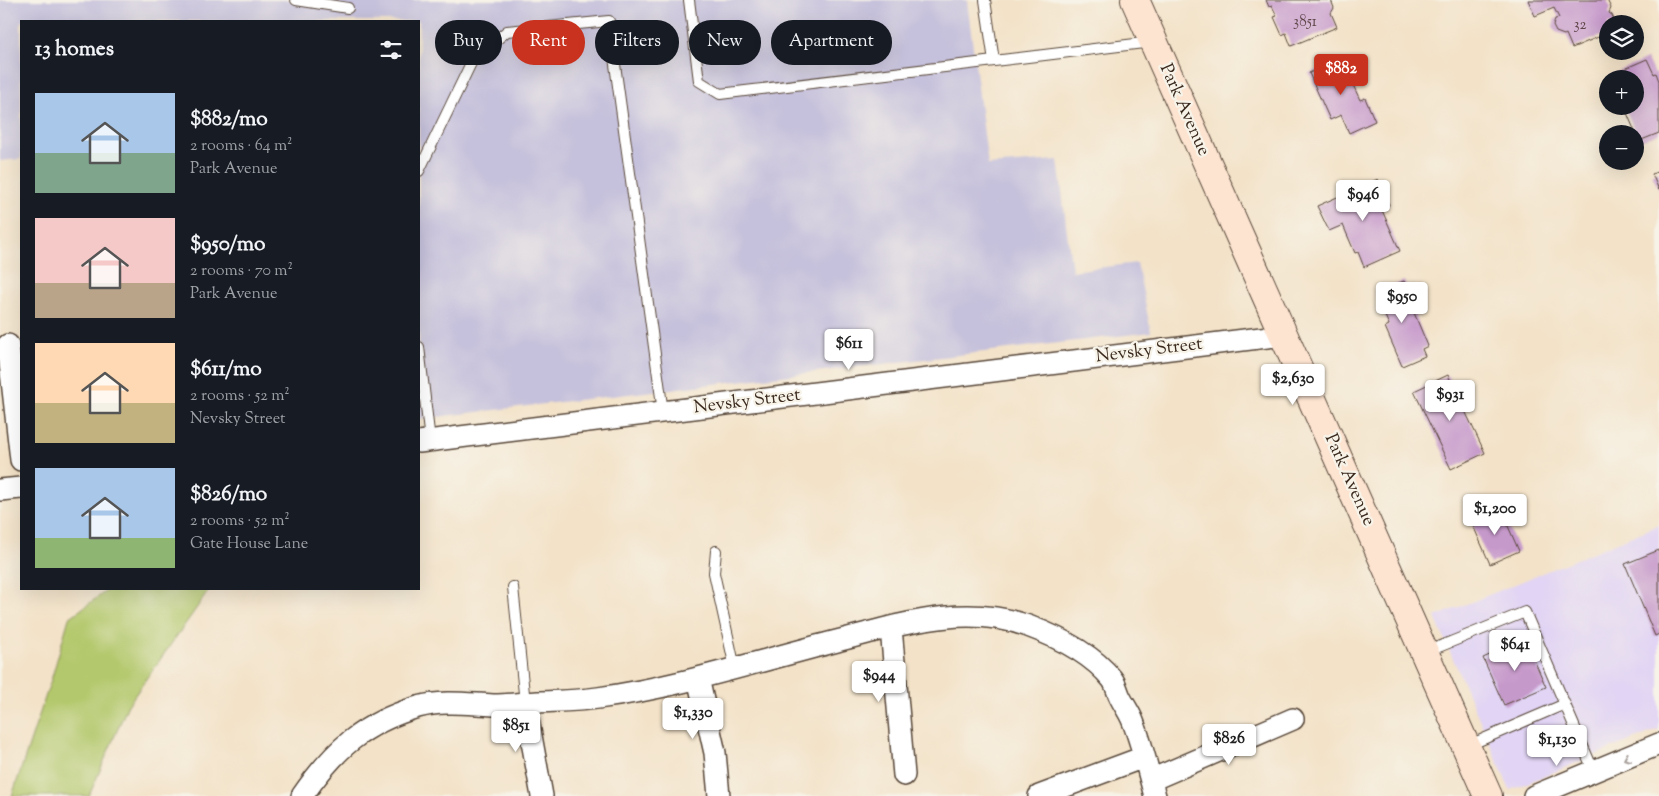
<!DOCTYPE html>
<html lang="en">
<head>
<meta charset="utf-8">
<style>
  :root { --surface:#171b24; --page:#242831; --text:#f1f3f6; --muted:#9ea1a6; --accent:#c8321e }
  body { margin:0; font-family:"Sorts Mill Goudy",serif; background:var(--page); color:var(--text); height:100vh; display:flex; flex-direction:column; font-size:19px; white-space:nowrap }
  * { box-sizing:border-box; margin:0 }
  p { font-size:16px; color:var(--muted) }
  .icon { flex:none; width:28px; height:28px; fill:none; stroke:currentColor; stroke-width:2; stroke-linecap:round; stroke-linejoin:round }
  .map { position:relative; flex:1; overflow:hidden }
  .drawer { position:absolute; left:20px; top:20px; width:400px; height:570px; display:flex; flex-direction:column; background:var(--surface); border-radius:0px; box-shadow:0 5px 20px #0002 }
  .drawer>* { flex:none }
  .guide { position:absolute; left:435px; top:20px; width:475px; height:45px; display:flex; gap:10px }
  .tools { position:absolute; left:1599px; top:15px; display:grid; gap:10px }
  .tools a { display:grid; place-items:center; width:45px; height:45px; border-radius:50%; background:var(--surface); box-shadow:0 5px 20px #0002; font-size:25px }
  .price { position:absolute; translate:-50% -42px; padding:0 11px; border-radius:5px; background:#fff; color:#222; font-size:16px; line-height:32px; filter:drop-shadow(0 1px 2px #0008) }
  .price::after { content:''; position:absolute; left:50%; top:30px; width:15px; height:11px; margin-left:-8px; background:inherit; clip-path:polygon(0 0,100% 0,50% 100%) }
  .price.on { background:var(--accent); color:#fff }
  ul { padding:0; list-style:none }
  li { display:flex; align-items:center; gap:15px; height:125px; padding:0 15px }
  li span { display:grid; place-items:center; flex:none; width:140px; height:100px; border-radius:0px; color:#555 }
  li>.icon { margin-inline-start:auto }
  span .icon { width:60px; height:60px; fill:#fffc; stroke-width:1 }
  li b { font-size:21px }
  h2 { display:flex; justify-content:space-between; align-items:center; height:60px; padding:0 15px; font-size:21px }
  .pill { padding:0 18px; border-radius:22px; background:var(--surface); box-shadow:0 5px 20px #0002; font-size:18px; line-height:45px }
  .pill.on { background:var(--accent); color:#fff }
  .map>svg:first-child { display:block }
</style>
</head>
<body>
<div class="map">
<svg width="1659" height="796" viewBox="0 0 1659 796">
  <rect width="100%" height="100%" fill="#f7f3e8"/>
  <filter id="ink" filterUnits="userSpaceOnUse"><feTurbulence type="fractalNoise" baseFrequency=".02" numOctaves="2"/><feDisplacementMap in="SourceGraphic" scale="10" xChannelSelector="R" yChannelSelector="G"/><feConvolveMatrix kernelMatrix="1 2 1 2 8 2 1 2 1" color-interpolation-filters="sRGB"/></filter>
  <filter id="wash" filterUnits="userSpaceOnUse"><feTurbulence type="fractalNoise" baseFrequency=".0096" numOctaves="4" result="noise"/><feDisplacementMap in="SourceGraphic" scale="20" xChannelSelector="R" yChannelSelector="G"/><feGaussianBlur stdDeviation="1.12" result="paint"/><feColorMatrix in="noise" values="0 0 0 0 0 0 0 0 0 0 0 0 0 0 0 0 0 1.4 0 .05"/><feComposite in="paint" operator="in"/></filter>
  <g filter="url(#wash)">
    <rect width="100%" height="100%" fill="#f3e2c8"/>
    <path fill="#e1d4f4" d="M1659,525V729L1510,790L1435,617Z"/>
    <path fill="#c5c0db" d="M0,0H967L988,165L1058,160L1072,271L1137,263L1151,332L419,419V21H21V159L0,161Z"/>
    <path fill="#b3c86c" stroke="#777945" d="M109,589H210L128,705L89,796H12L52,677L69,618Z"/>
    <g id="blocks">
      <path fill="#c699cb" d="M1266,0H1331L1334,8L1331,13L1337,27L1291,46L1286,33L1282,35L1274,17L1277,16L1272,6L1269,7Z
        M1528,0H1607L1611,8L1609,13L1612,15L1615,22L1614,24H1608V33L1572,48L1566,34L1564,35L1556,32L1553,26L1555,19L1559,18L1554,8L1535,16Z
        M1341,59L1360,100L1365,98L1375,121L1349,133L1341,115L1330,120L1309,73Z
        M1647,59L1654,74L1656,73L1659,81V133L1639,141L1624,106H1635V79H1612L1610,75Z
        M1659,171V190L1652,174Z
        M1378,179L1389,205L1381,208L1400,251L1364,267L1358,252L1355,253L1343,225L1329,231L1317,206Z
        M1404,281L1410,294L1403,297L1408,310L1412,308L1428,346L1422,349L1425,356L1402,366L1385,327L1389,325L1375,293Z
        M1448,375L1485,453L1451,469L1414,391Z
        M1500,508L1519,551L1490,564L1471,521Z
        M1659,550V634L1655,636L1625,564Z
        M1525,639L1546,687L1504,705L1483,658Z"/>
    </g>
  </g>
  <g filter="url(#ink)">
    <use href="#blocks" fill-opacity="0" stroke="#574638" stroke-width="1"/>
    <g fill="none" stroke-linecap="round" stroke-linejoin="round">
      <defs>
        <path id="lane" d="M296,0L348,8
          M689,0L699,81L720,94L1152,42
          M985,0L994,61
          M419,171L472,61L507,31L609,21L663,412
          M419,347L430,441
          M716,551L714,573L735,668
          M513,587L525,703
          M1426,652L1525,612L1594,772
          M1467,746L1565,704"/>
        <path id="street" d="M8,345L21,460
          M419,442L1284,335
          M0,490L21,488
          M891,628L904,775
          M698,678L715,753L719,796
          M525,703L542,796
          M1151,780L1293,719
          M302,796C334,750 363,723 418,707C443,700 468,704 493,705C508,705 523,703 538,702C558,701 578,701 598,698C679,687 758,661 837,641C900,625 964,603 1028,626C1058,637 1092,654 1112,679C1116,684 1117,691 1120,697C1124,705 1129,712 1132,719C1142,743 1148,771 1155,796
          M1039,796L1144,757
          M1534,796L1659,744"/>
        <path id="secondary" d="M1135,0L1488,796"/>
      </defs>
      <use href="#lane" stroke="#574638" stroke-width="12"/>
      <use href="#street" stroke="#574638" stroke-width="24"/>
      <use href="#secondary" stroke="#574638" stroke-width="30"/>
      <use href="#lane" stroke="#fff" stroke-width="10"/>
      <use href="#street" stroke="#fff" stroke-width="21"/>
      <use href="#secondary" stroke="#fde4d1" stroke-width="28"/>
    </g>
    <defs><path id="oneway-chevron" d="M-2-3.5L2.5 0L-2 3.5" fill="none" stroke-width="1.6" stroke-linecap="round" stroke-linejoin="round" transform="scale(1.25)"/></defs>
    <use stroke="#a79f9a" href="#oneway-chevron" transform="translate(1627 758) rotate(157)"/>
  </g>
  <g text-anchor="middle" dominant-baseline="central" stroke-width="4.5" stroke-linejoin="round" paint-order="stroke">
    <g font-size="15" fill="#5e4649">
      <text x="1305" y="22">3851</text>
      <text x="1580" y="25">32</text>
    </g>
    <g font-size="18" fill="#3b2a1e" stroke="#f7f3e8">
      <text transform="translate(1184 110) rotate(66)">Park Avenue</text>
      <text transform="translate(1149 351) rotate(-7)">Nevsky Street</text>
      <text transform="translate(747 402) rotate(-7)">Nevsky Street</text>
      <text transform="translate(1349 480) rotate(66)">Park Avenue</text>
    </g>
  </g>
</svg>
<div class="tools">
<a><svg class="icon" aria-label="layers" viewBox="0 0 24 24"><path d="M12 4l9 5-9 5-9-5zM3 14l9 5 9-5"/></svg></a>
<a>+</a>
<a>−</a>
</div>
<b class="price on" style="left:1341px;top:96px">$882</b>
<b class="price" style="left:1363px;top:222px">$946</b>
<b class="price" style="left:1402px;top:324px">$950</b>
<b class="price" style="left:849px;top:371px">$611</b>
<b class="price" style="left:1293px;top:406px">$2,630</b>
<b class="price" style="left:1450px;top:422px">$931</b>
<b class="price" style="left:1495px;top:536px">$1,200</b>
<b class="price" style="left:1515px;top:672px">$641</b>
<b class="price" style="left:879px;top:703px">$944</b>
<b class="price" style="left:693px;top:740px">$1,330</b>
<b class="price" style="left:516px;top:753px">$851</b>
<b class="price" style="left:1229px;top:766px">$826</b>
<b class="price" style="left:1557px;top:767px">$1,130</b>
<div class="guide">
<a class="pill">Buy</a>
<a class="pill on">Rent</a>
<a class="pill">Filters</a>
<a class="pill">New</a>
<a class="pill">Apartment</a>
</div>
<section class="drawer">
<h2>13 homes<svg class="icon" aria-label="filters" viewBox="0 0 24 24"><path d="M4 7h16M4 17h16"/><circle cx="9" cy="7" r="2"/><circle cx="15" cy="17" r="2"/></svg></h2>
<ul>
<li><span style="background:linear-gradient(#a9c7e8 60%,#7fa58c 0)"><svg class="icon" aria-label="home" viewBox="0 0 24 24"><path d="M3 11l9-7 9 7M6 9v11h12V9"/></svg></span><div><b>$882/mo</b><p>2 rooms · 64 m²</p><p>Park Avenue</p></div></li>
<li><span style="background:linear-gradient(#f6c9c9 65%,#b9a48a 0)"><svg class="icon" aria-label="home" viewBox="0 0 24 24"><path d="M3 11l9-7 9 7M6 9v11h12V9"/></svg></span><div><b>$950/mo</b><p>2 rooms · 70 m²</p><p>Park Avenue</p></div></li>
<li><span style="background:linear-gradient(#ffd9b3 60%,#c2b280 0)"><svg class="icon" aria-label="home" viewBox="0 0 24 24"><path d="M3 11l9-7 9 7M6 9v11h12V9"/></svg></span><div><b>$611/mo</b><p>2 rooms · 52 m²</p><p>Nevsky Street</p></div></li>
<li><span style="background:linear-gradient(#a9c7e8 70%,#8fb573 0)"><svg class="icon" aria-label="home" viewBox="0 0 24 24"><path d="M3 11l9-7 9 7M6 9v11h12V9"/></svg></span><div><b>$826/mo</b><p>2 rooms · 52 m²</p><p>Gate House Lane</p></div></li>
</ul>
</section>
</div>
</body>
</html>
